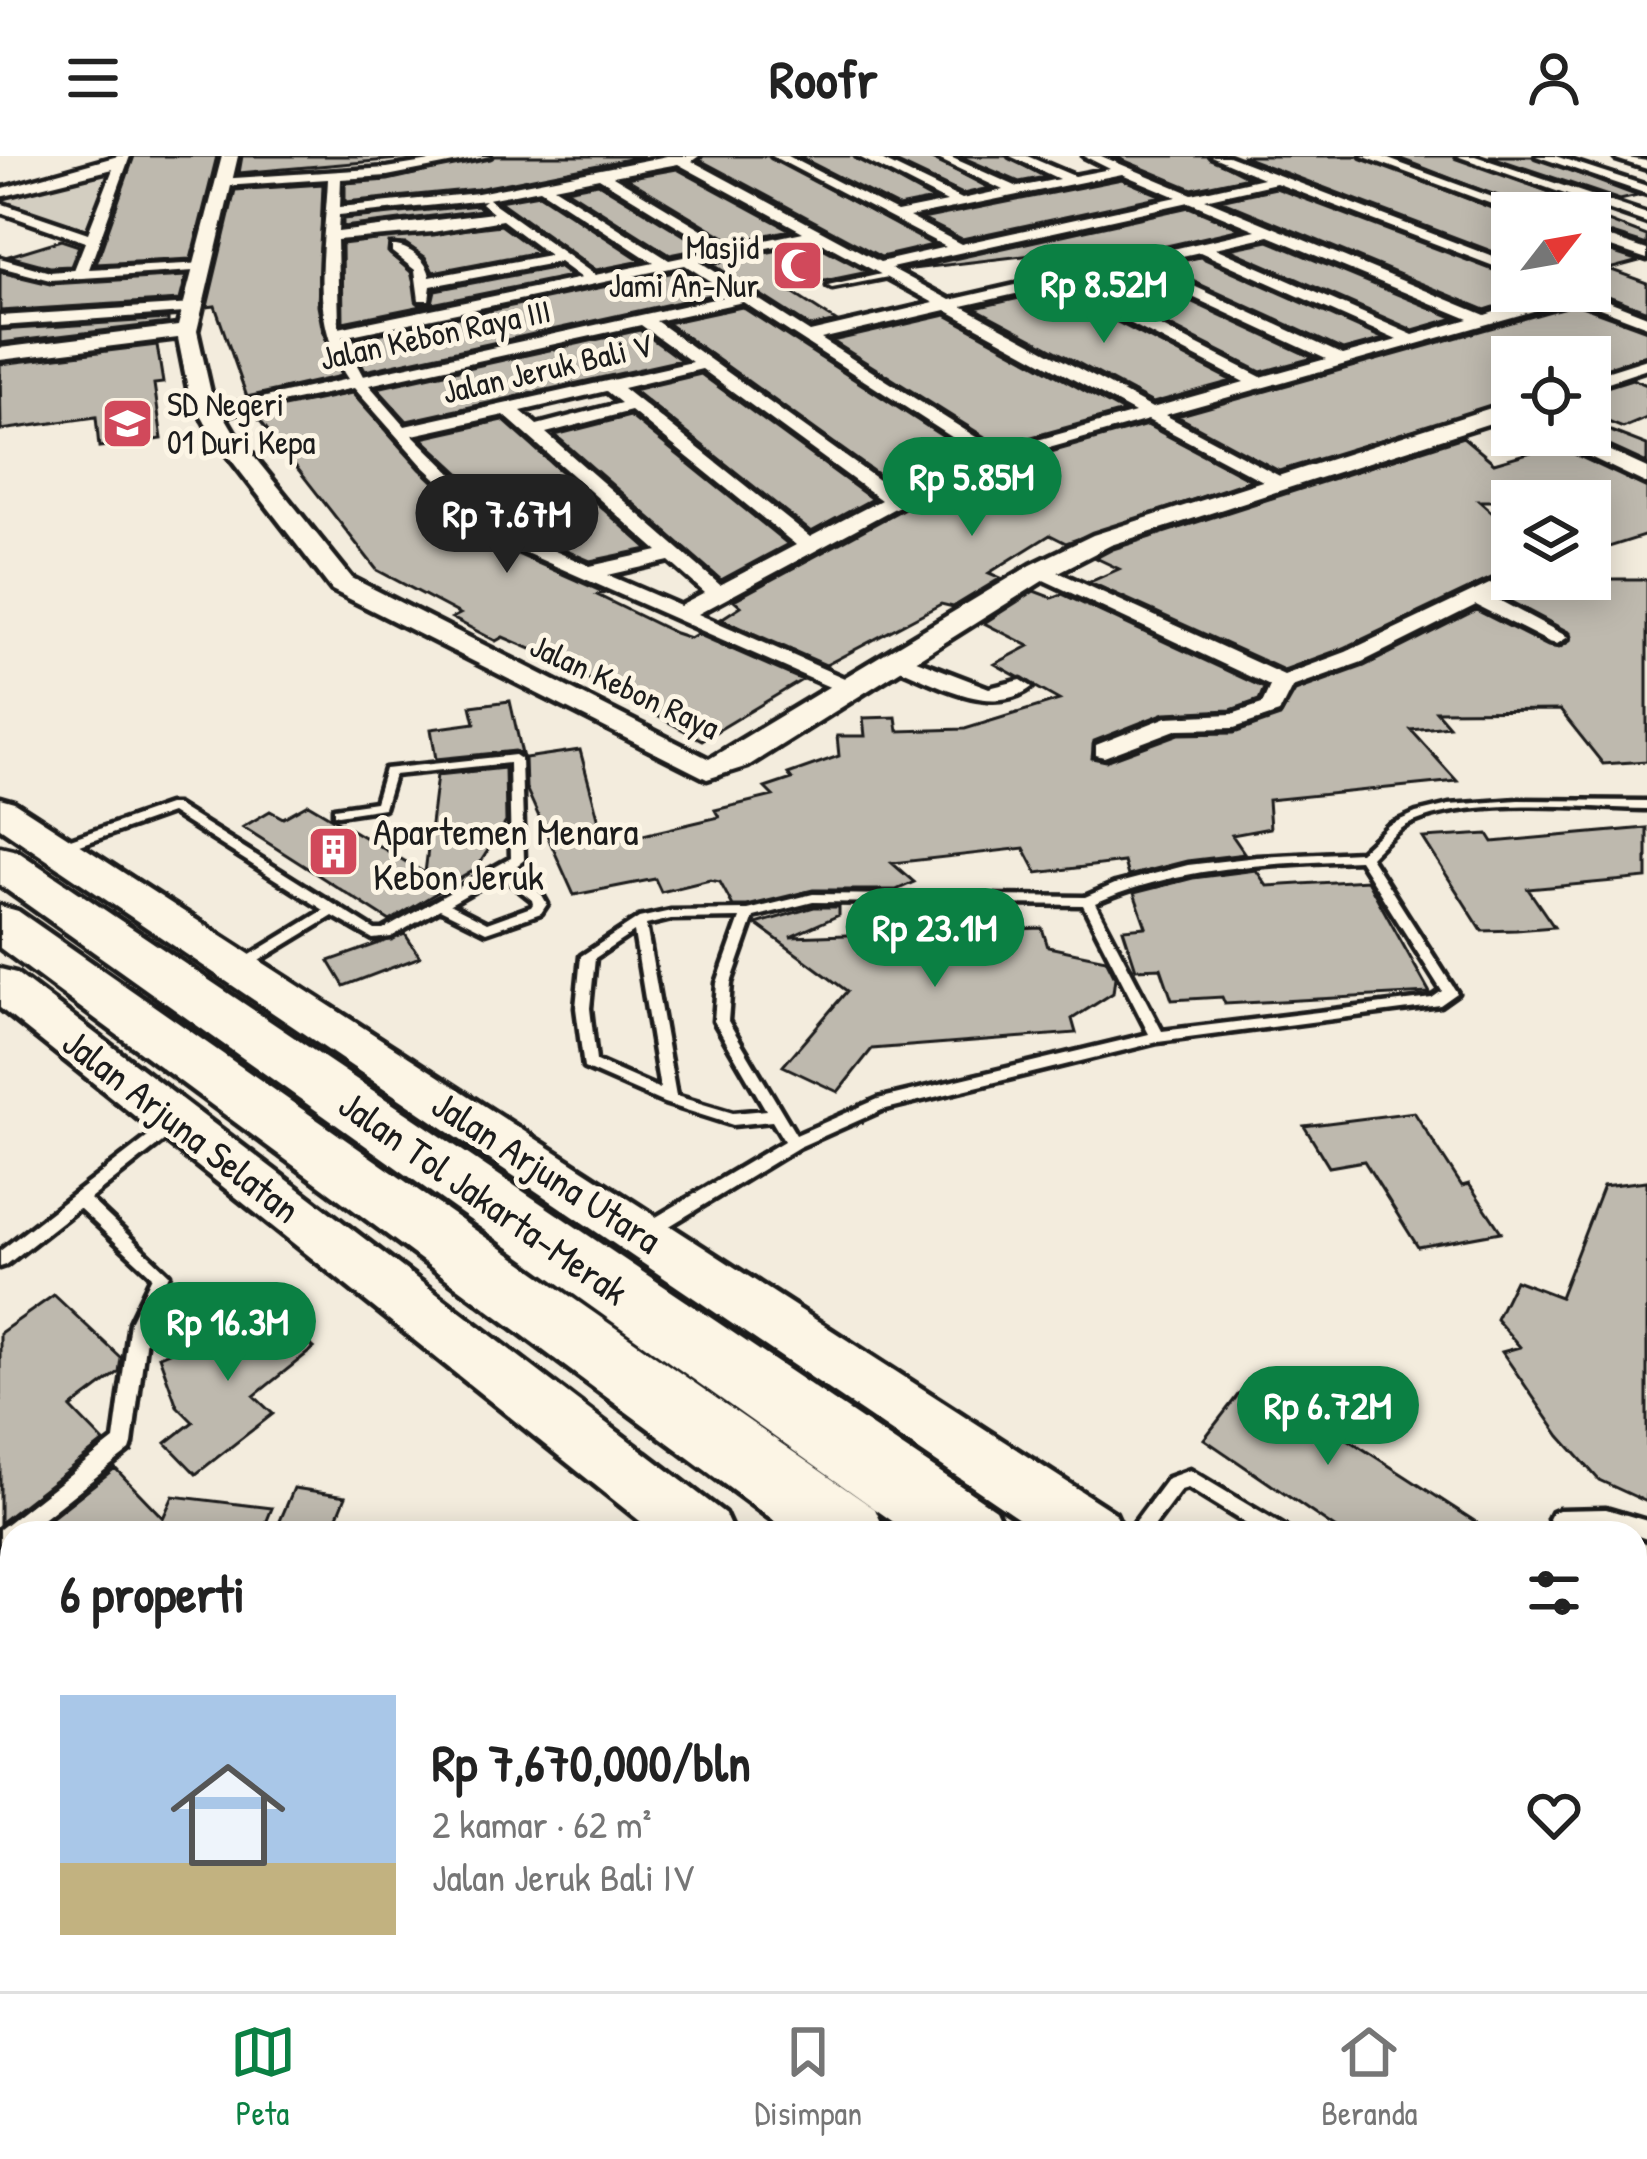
<!DOCTYPE html>
<html lang="id">
<head>
<meta charset="utf-8">
<style>
  :root { --surface:#fff; --page:#f6f6f6; --text:#222; --muted:#767676; --line:#e0e0e0; --accent:#0b8043 }
  body { margin:0; font-family:"Patrick Hand",sans-serif; background:var(--page); color:var(--text); height:100vh; display:flex; flex-direction:column; font-size:45px; white-space:nowrap }
  * { box-sizing:border-box; margin:0 }
  p { font-size:39px; color:var(--muted) }
  .icon { flex:none; width:66px; height:66px; fill:none; stroke:currentColor; stroke-width:2; stroke-linecap:round; stroke-linejoin:round }
  .map { position:relative; flex:1; overflow:hidden }
  .side { position:absolute; left:0px; top:1365px; width:1647px; height:471px; display:flex; flex-direction:column; background:var(--surface); border-radius:36px 36px 0 0; box-shadow:0 6px 30px #0003 }
  .side>* { flex:none }
  .needle { width:78px; rotate:59deg }
  .fabs { position:absolute; left:1491px; top:36px; display:grid; gap:24px }
  .fabs a { display:grid; place-items:center; width:120px; height:120px; border-radius:0px; background:var(--surface); box-shadow:0 6px 30px #0003; font-size:60px }
  .price { position:absolute; translate:-50% -102px; padding:0 27px; border-radius:42px; background:var(--accent); color:#fff; font-size:39px; line-height:78px; filter:drop-shadow(0 3px 6px #0008) }
  .price::after { content:''; position:absolute; left:50%; top:72px; width:36px; height:27px; margin-left:-18px; background:inherit; clip-path:polygon(0 0,100% 0,50% 100%) }
  .price.selected { background:#222; color:#fff }
  ul { padding:0; list-style:none }
  li { display:flex; align-items:center; gap:36px; height:300px; padding:0 60px }
  li span { display:grid; place-items:center; flex:none; width:336px; height:240px; border-radius:0px; color:#555 }
  li>.icon { margin-inline-start:auto }
  span .icon { width:144px; height:144px; fill:#fffc; stroke-width:1 }
  li b { font-size:51px }
  h2 { display:flex; justify-content:space-between; align-items:center; height:144px; padding:0 60px; font-size:51px }
  header { display:flex; justify-content:space-between; align-items:center; height:156px; padding:0 60px; background:var(--surface); font-size:54px; font-weight:800 }
  .dock { display:flex; justify-content:space-around; align-items:center; height:168px; border-top:3px solid var(--line); background:var(--surface); font-size:33px; color:var(--muted) }
  .dock a { display:grid; justify-items:center; gap:6px }
  .dock .selected { color:var(--accent) }
  .map>svg:first-child { display:block }
</style>
</head>
<body>
<header><svg class="icon" aria-label="menu" viewBox="0 0 24 24"><path d="M4 6h16M4 12h16M4 18h16"/></svg>Roofr<svg class="icon" aria-label="person" viewBox="0 0 24 24"><circle cx="12" cy="8" r="4"/><path d="M4 21q1-7 8-7t8 7"/></svg></header>
<div class="map">
<svg width="1647" height="1835" viewBox="0 0 1647 1835">
  <rect width="100%" height="100%" fill="#f3ecdd"/>
  <filter id="ink" filterUnits="userSpaceOnUse"><feTurbulence type="fractalNoise" baseFrequency=".00833" numOctaves="2"/><feDisplacementMap in="SourceGraphic" scale="24" xChannelSelector="R" yChannelSelector="G"/><feConvolveMatrix kernelMatrix="1 2 1 2 8 2 1 2 1" color-interpolation-filters="sRGB"/></filter>
  <g filter="url(#ink)">
    <path fill="#e3ddcf" d="M0,1690L12,1703V1716L3,1725L12,1731V1824H164L172,1829L176,1824H218L238,1835H0Z"/>
    <path fill="#d3cec1" stroke="#78756e" stroke-width="3" d="M120,10L88,74L0,46V41Z"/>
    <path fill="#beb9ae" stroke="#1c1c1c" stroke-width="3" d="M134,0H217L191,103L96,108Z
      M242,0H433L239,17Z
      M494,0H644L477,33L345,46V27L388,24Z
      M703,0H768L933,89L881,101L700,4Z
      M798,0H853L933,44L898,51Z
      M883,0H928L989,32L963,38Z
      M959,0H1006L1045,21L1019,26Z
      M1113,0H1207L1248,21L1192,33Z
      M1241,0H1358L1512,60V103Z
      M1393,0H1453L1606,57L1595,60L1647,80V89L1590,71V57H1540Z
      M1489,0H1532L1638,40L1620,44Z
      M677,13L790,74L733,86L626,22Z
      M1122,23L1162,40L962,83L922,63Z
      M598,27L705,92L670,99L566,33Z
      M323,28L318,150L323,176L341,220L247,241L215,150L207,151L235,34Z
      M1276,32L1512,121V135H1545L1485,154L1220,44Z
      M539,38L642,105L596,114L499,45Z
      M478,49L482,54L343,71V63Z
      M1189,51L1241,73L1053,116L1049,97L904,114Z
      M501,69L538,96L433,116L425,101L406,88L389,87L388,96L411,116L419,148L432,147L435,134L558,111L570,120L343,166L342,88Z
      M61,84L79,90L71,110L50,111L9,100Z
      M1269,85L1455,162L1413,174L1229,93Z
      M813,87L868,116L786,133L836,165L811,171L712,108Z
      M1590,89L1639,105L1609,113L1647,127V155L1590,133Z
      M1200,101L1384,183L1343,194L1160,110Z
      M684,114L720,137L365,215L349,184Z
      M0,116L50,128L186,120L180,144L0,155Z
      M1130,117L1313,202L1261,216L1085,127Z
      M1055,134L1232,225L1153,247L975,152Z
      M1576,148L1647,174V199L1592,216L1590,201H1512V244L1279,315L1177,260Z
      M742,151L970,298L944,305L895,331L667,167Z
      M946,159L1123,256L999,290L832,185Z
      M168,163V167L0,187V174Z
      M640,174L681,204L407,265L377,232Z
      M157,189L163,227L154,228L162,283L99,291L96,261L1,274L0,208Z
      M701,218L872,343L811,376L633,234Z
      M1632,223L1647,229V262L1623,272L1590,259V236Z
      M352,237L420,313L506,393L605,437L597,439L675,477L690,482L697,478L802,524L702,584L538,496L503,481L496,485L452,462L460,458L377,414L254,257Z
      M630,260L788,388L721,424L555,279Z
      M503,264L648,393L590,405L524,377L422,282Z
      M1147,269L1251,324L1066,387L1050,379L989,417L1001,422L953,451L941,448L826,509L721,463L741,450L734,444L962,321Z
      M1608,274L1647,289V307L1588,280Z
      M1463,281L1494,307L1555,289L1647,332V379L1590,397V345H1479L1512,374V423L1500,418L1344,492L1284,514L1090,426L1119,413L1096,402L1113,393Z
      M1512,423H1647V605L1603,608L1560,554L1436,555L1449,570L1411,574L1457,625L1268,644L1270,672L1232,679L1245,698L1187,705L1128,720L1124,706L1037,717L1024,692L892,707L914,726L896,734H813L747,750H733L720,726L710,724L661,736L655,723L574,739L526,632L525,602L580,594L603,680L614,677L618,685L719,661L715,654L773,640L765,632L792,623L788,618L839,600L837,580H865L863,562L896,561L898,575L965,573L1059,544L995,508L1029,490L984,467L1034,435L1052,442L1062,438L1264,532L1259,544L1231,554L1165,557L1094,585L1092,602L1106,605L1179,578L1234,577L1280,561L1295,535L1364,510L1476,454L1548,490L1559,492L1570,485V477L1502,441L1516,429Z
      M510,545L522,598L515,595L436,603L431,573L475,567L471,550Z
      M505,612L506,666L476,713L390,765L243,671L270,655L283,662L308,648L425,717L437,619Z
      M1647,672V722L1528,733L1554,771L1516,774L1482,775L1423,682L1488,678L1493,686Z
      M1256,714L1267,730L1367,724L1430,837L1225,848L1222,841L1172,844L1161,812L1136,813L1123,773L1146,771L1134,737L1193,722Z
      M814,751H839V759L790,781L1042,772L1048,791L1106,803L1115,821L1113,837L1072,863L1076,877L872,893L838,936L783,910L847,835L756,768Z
      M405,778L420,801L344,830L329,805Z
      M1414,956L1462,1030L1469,1028L1501,1076L1418,1091L1364,1005L1329,1011L1304,970Z
      M1647,1025V1346L1599,1324L1560,1280L1502,1196L1520,1191L1496,1163L1515,1124L1560,1141L1603,1030Z
      M54,1139L121,1202L119,1216L71,1252L104,1286L0,1367V1177Z
      M264,1150L314,1192L254,1240L273,1258L196,1318L166,1287L193,1266L177,1250L159,1200L200,1183L204,1195Z
      M1251,1222L1283,1242L1289,1235L1342,1268L1337,1276L1493,1377H1342L1204,1283Z
      M115,1312L163,1362L173,1340L272,1352L262,1377H32Z
      M294,1332L346,1340L331,1377L277,1372Z"/>
    <g fill="none" stroke-linecap="round" stroke-linejoin="round">
      <defs>
        <path id="service" d="M890,116L893,120L832,132L828,130Z
          M515,599L521,603L524,704L511,714L542,739L547,748L541,757L486,776L440,753L391,781L373,783L333,760L239,817L232,812L234,809L324,754L171,657L66,694L61,695L55,691L56,688L168,649H176L375,774H383L511,702L509,607L394,619L384,652L338,659L334,658V652L375,646L385,613ZM501,719L532,744L533,748L531,751L487,767L450,748Z
          M1518,644L1647,645V653C1579,652 1466,639 1405,670C1392,678 1381,690 1370,701L1457,837L1440,849L1158,886L882,954L799,991L653,1080L647,1082L641,1080L639,1075L641,1070L784,985L772,965L733,969L664,947L584,912L576,852L581,800L639,762L671,755L748,754L813,738L1085,741L1115,728L1188,709L1257,701L1360,696L1389,669L1416,657L1449,649ZM1359,704L1442,835L1432,842L1162,875L1095,747C1181,709 1267,708 1359,704ZM813,746L1083,749L1149,878L878,943L796,979L728,865L731,827L754,761ZM740,762L717,827L714,865L766,954L733,957L676,940L646,769L671,763ZM634,776L660,933L596,905L590,852L595,802Z
          M175,962L180,964L183,968L180,972L90,1043L169,1118L148,1166L132,1288L130,1294L25,1377H12V1387L0,1394V1373L114,1284L130,1166L152,1120L79,1052L6,1109L0,1111V1095L170,964Z
          M1190,1314L1285,1371L1288,1377H1261L1188,1332L1181,1334L1149,1377H1127L1168,1322Z
          M1606,1353L1647,1365V1383L1635,1379V1377L1606,1371L1559,1372L1552,1369L1549,1363L1552,1357L1559,1354Z
          M12,1520V1578L4,1583L0,1581V1538L5,1523Z"/>
        <path id="minor" d="M118,0H130L89,113L205,107L210,114L50,124L0,111V102L50,116L74,114L85,86L0,56V47L88,77L113,13L0,41V33Z
          M461,0H490L387,20L341,23L340,51L478,37L667,0H699L692,5L880,106L946,91L772,0H788L897,56L947,46L857,0H873L962,43L1003,34L932,0H948L1018,31L1059,23L1010,0H1027L1074,20L1110,13L1084,0H1101L1192,38L1263,22L1211,0H1228L1512,108V117L1276,27L1205,43L1485,159L1560,135H1583L1647,160V170L1576,143L1165,259L1285,323L1287,327L1278,333L1148,264L960,317L698,458L858,528V538L850,540L508,389L423,310L354,232L203,263V255L348,223C307,159 325,93 328,23L224,30L219,23L387,12ZM678,8L803,76L732,91L613,20ZM1122,18L1177,41L961,88L909,61ZM599,22L717,94L669,104L554,31ZM540,33L654,107L595,119L488,43ZM485,44L481,47L493,57L338,76L339,59ZM1189,46L1256,74L950,144L891,112ZM502,64L549,99L430,121C429,105 407,89 392,90V96L415,114L419,144H429L431,130L559,106L581,122L339,172L337,84L433,76ZM1269,80L1469,163L1413,179L1215,92ZM814,82L934,147L810,176L700,106ZM1200,96L1397,184L1343,199L1146,108ZM685,109L732,139L363,220L342,181ZM1130,112L1326,203L1261,221L1072,125ZM1056,129L1244,226L1152,252L962,150ZM743,146L981,300L946,309L895,336L656,165ZM946,154L1135,257L998,295L821,183ZM641,169L692,206L405,270L369,229ZM702,213L881,344L810,381L623,232ZM606,235L621,247L537,269L521,255ZM631,255L796,389L720,429L546,277ZM504,259L658,395L590,410L522,381L504,369L413,279ZM669,405L705,437L680,450L608,419Z
          M1362,0H1380L1536,57H1516Z
          M1457,0H1475L1647,58V67Z
          M1536,0H1555L1647,30V38Z
          M1614,0L1647,5V13L1616,3Z
          M1590,75L1647,94V103L1590,84Z
          M193,148L198,150V156L0,170V160Z
          M1647,203V213L1590,232V221Z
          M1033,411H1047L1284,519L1346,496L1502,422L1512,428L1493,441L1568,481L1557,488L1549,486L1476,449L1362,506L1292,531L1279,557L1234,572L1178,573L1104,601L1096,599V589L1167,561L1232,558L1262,548L1270,530L1033,419Z
          M898,497L989,532L1021,524L1032,531C991,563 933,525 890,509V499Z
          M0,1455L12,1459V1499L0,1495Z
          M453,1824H501V1835H453Z"/>
        <path id="tertiary" d="M222,0H238L197,175L211,237L234,276L352,422L709,603L1031,409L1093,379L1497,250H1512V266L1503,263L1111,389L1049,421L748,610L707,623L332,434L212,279L189,237L178,182L0,204V192L178,170Z
          M1544,279H1575L1647,312V328Z"/>
        <path id="primary" d="M0,642L14,646L1115,1357L1124,1377H1041L0,672Z
          M0,813L16,817L724,1357L733,1377H655L0,852Z
          M1635,1724L1647,1729V1806L1635,1801Z
          M1230,1824H1315L1320,1835H1235Z"/>
        <path id="motorway" d="M0,691L17,695L995,1353L1006,1377H909L0,729Z
          M0,750L18,755L875,1353L886,1377H790L0,792Z
          M1368,1824H1467L1471,1835H1373Z
          M1519,1824H1620L1624,1835H1524Z"/>
      </defs>
      <use href="#service" stroke="#1c1c1c" stroke-width="9"/>
      <use href="#minor" stroke="#1c1c1c" stroke-width="9"/>
      <use href="#tertiary" stroke="#1c1c1c" stroke-width="9"/>
      <use href="#primary" stroke="#1c1c1c" stroke-width="9"/>
      <use href="#motorway" stroke="#1c1c1c" stroke-width="9"/>
      <use href="#service" fill="#fcf5e5" fill-rule="evenodd"/>
      <use href="#minor" fill="#fcf5e5" fill-rule="evenodd"/>
      <use href="#tertiary" fill="#fcf5e5" fill-rule="evenodd"/>
      <use href="#primary" fill="#fcf5e5" fill-rule="evenodd"/>
      <use href="#motorway" fill="#fcf5e5" fill-rule="evenodd"/>
    </g>
  </g>
  <defs>
    <symbol id="mosque-square" viewBox="-11 -11 22 22"><rect x="-9" y="-9" width="18" height="18" rx="4" fill="#d1495b" stroke="#fcf5e5"/><path d="M3.5-4.9A6 6 0 1 0 3.5 4.9A5 5 0 1 1 3.5-4.9Z" fill="#fff"/></symbol>
    <symbol id="school-square" viewBox="-11 -11 22 22"><rect x="-9" y="-9" width="18" height="18" rx="4" fill="#d1495b" stroke="#fcf5e5"/><path d="M0-5L7-2L0 1L-7-2ZM-4 1L0 2.5L4 1V4Q0 6-4 4Z" fill="#fff"/></symbol>
    <symbol id="building-square" viewBox="-11 -11 22 22"><rect x="-9" y="-9" width="18" height="18" rx="4" fill="#d1495b" stroke="#fcf5e5"/><path d="M-4-6H4V6H1V3H-1V6H-4ZM-2.5-4.3h1.7v1.8h-1.7ZM.8-4.3h1.7v1.8H.8ZM-2.5-1h1.7V.8h-1.7ZM.8-1h1.7V.8H.8Z" fill="#fff"/></symbol>
  </defs>
  <g fill-rule="evenodd">
    <use href="#mosque-square" x="768" y="80" width="59" height="59"/>
    <use href="#school-square" x="98" y="238" width="59" height="59"/>
    <use href="#building-square" x="304" y="666" width="59" height="59"/>
  </g>
  <g text-anchor="middle" dominant-baseline="central" stroke-width="10" stroke-linejoin="round" paint-order="stroke">
    <g font-size="33" fill="#1c1c1c" stroke="#fcf5e5" text-anchor="end">
      <text x="759" y="91">Masjid<tspan x="759" dy="38">Jami An-Nur</tspan></text>
      <text x="167" y="248" text-anchor="start">SD Negeri<tspan x="167" dy="38">01 Duri Kepa</tspan></text>
    </g>
    <g font-size="33" fill="#1c1c1c" stroke="#fcf5e5">
      <text transform="translate(435 178) rotate(-12)">Jalan Kebon Raya III</text>
      <text transform="translate(547 212) rotate(-13)">Jalan Jeruk Bali V</text>
      <text transform="translate(625 530) rotate(25)">Jalan Kebon Raya</text>
    </g>
    <g font-size="39" fill="#1c1c1c" stroke="#fcf5e5" text-anchor="start">
      <text x="373" y="674">Apartemen Menara<tspan x="373" dy="45">Kebon Jeruk</tspan></text>
    </g>
    <g font-size="39" fill="#1c1c1c" stroke="#fcf5e5">
      <text transform="translate(182 969) rotate(38)">Jalan Arjuna Selatan</text>
      <text transform="translate(547 1015) rotate(33)">Jalan Arjuna Utara</text>
      <text transform="translate(484 1041) rotate(35)">Jalan Tol Jakarta–Merak</text>
    </g>
  </g>
</svg>
<div class="fabs">
<a><svg class="needle" viewBox="-14 -14 28 28"><path d="M0-13l5 13h-10z" fill="#e53935"/><path d="M0 13l5-13h-10z" fill="#767676"/></svg></a>
<a><svg class="icon" aria-label="locate" viewBox="0 0 24 24"><circle cx="12" cy="12" r="6"/><path d="M12 2v4M12 18v4M2 12h4M18 12h4"/></svg></a>
<a><svg class="icon" aria-label="layers" viewBox="0 0 24 24"><path d="M12 4l9 5-9 5-9-5zM3 14l9 5 9-5"/></svg></a>
</div>
<b class="price" style="left:1104px;top:190px">Rp 8.52M</b>
<b class="price" style="left:972px;top:383px">Rp 5.85M</b>
<b class="price selected" style="left:507px;top:420px">Rp 7.67M</b>
<b class="price" style="left:935px;top:834px">Rp 23.1M</b>
<b class="price" style="left:228px;top:1228px">Rp 16.3M</b>
<b class="price" style="left:1328px;top:1312px">Rp 6.72M</b>
<section class="side">
<h2>6 properti<svg class="icon" aria-label="filters" viewBox="0 0 24 24"><path d="M4 7h16M4 17h16"/><circle cx="9" cy="7" r="2"/><circle cx="15" cy="17" r="2"/></svg></h2>
<ul>
<li><span style="background:linear-gradient(#a9c7e8 70%,#c2b280 0)"><svg class="icon" aria-label="home" viewBox="0 0 24 24"><path d="M3 11l9-7 9 7M6 9v11h12V9"/></svg></span><div><b>Rp 7,670,000/bln</b><p>2 kamar · 62 m²</p><p>Jalan Jeruk Bali IV</p></div><svg class="icon" aria-label="heart" viewBox="0 0 24 24"><path d="M12 20l-8-8c-3-5 5-10 8-4 3-6 11-1 8 4z"/></svg></li>
</ul>
</section>
</div>
<nav class="dock">
<a class="selected"><svg class="icon" aria-label="map" viewBox="0 0 24 24"><path d="M3 6l6-2 6 2 6-2v14l-6 2-6-2-6 2zM9 4v14M15 6v14"/></svg>Peta</a>
<a><svg class="icon" aria-label="saved" viewBox="0 0 24 24"><path d="M7 4h10v16l-5-4-5 4z"/></svg>Disimpan</a>
<a><svg class="icon" aria-label="home" viewBox="0 0 24 24"><path d="M3 11l9-7 9 7M6 9v11h12V9"/></svg>Beranda</a>
</nav>
</body>
</html>
